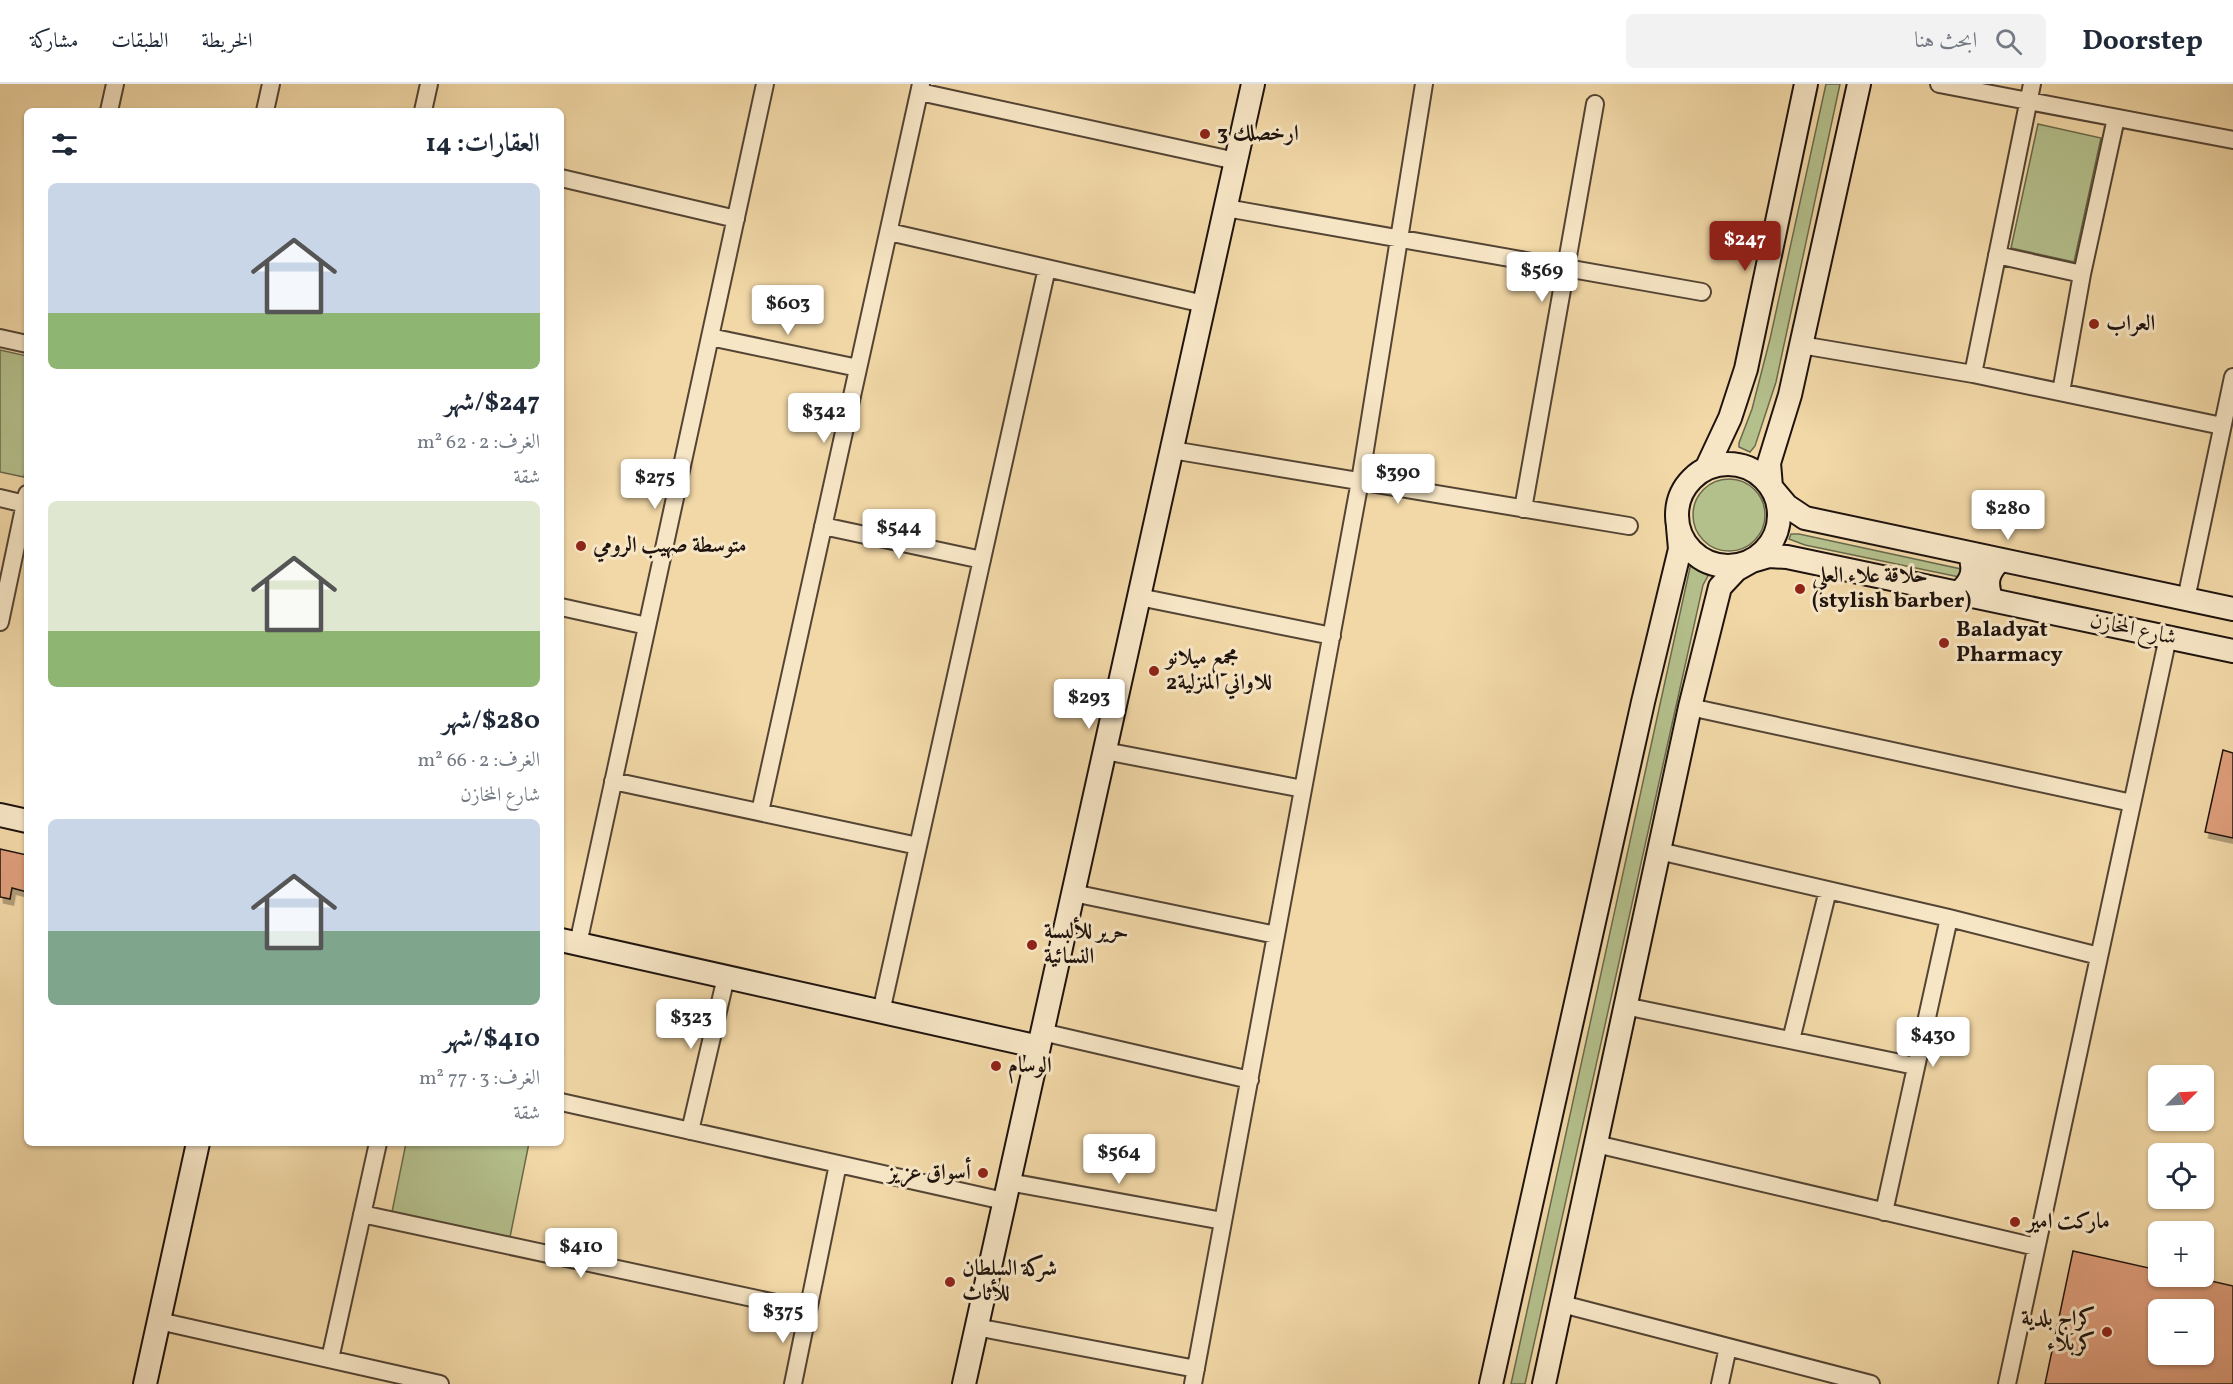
<!DOCTYPE html>
<html lang="ar">
<head>
<meta charset="utf-8">
<style>
  :root { --surface:#fff; --page:#f2f2f3; --text:#1f2937; --muted:#747a83; --line:#e0e1e3; --accent:#8f2418 }
  body { margin:0; font-family:Vollkorn,Amiri,serif; background:var(--page); color:var(--text); direction:rtl; height:100vh; display:flex; flex-direction:column; font-size:22px; white-space:nowrap }
  * { box-sizing:border-box; margin:0 }
  p { font-size:20px; color:var(--muted) }
  .icon { flex:none; width:33px; height:33px; fill:none; stroke:currentColor; stroke-width:2; stroke-linecap:round; stroke-linejoin:round }
  .map { position:relative; flex:1; overflow:hidden; direction:ltr }
  .panel { position:absolute; left:24px; top:24px; width:540px; height:1038px; display:flex; flex-direction:column; background:var(--surface); border-radius:9px; box-shadow:0 2px 4px #0004; direction:rtl }
  .panel>* { flex:none }
  .needle { width:39px; rotate:66deg }
  .fabs { position:absolute; left:2148px; top:981px; display:grid; gap:12px }
  .fabs a { display:grid; place-items:center; width:66px; height:66px; border-radius:9px; background:var(--surface); box-shadow:0 2px 4px #0004; font-size:30px }
  .price { position:absolute; translate:-50% -51px; padding:0 14px; border-radius:6px; background:#fff; color:#222; font-size:20px; line-height:39px; filter:drop-shadow(0 2px 3px #0008) }
  .price::after { content:''; position:absolute; left:50%; top:36px; width:18px; height:14px; margin-left:-9px; background:inherit; clip-path:polygon(0 0,100% 0,50% 100%) }
  .price.active { background:var(--accent); color:#fff }
  ul { padding:0; list-style:none }
  li { display:grid; align-content:center; gap:12px; height:318px; padding:0 24px }
  li span { display:grid; place-items:center; height:186px; border-radius:9px; color:#555 }
  li>.icon { margin-inline-start:auto }
  span .icon { width:108px; height:108px; fill:#fffc; stroke-width:1 }
  li b { font-size:26px }
  h2 { display:flex; justify-content:space-between; align-items:center; height:72px; padding:0 24px; font-size:26px }
  header { display:flex; align-items:center; gap:36px; box-sizing:border-box; height:84px; padding:0 30px; background:var(--surface); border-bottom:2px solid var(--line) }
  header strong { font-size:28px }
  nav { display:flex; gap:33px; margin-inline-start:auto; font-size:21px }
  .search { width:420px; height:54px; background:var(--page); display:flex; align-items:center; gap:15px; box-sizing:border-box; padding:0 21px; border-radius:9px; color:var(--muted); font-size:22px }
  .map>svg:first-child { display:block }
</style>
</head>
<body>
<header>
<strong>Doorstep</strong>
<div class="search"><svg class="icon" aria-label="search" viewBox="0 0 24 24"><circle cx="10" cy="10" r="6"/><path d="M15 15l6 6"/></svg>ابحث هنا</div>
<nav><a>الخريطة</a><a>الطبقات</a><a>مشاركة</a></nav>
</header>
<div class="map">
<svg width="2233" height="1300" viewBox="0 0 2233 1300">
  <defs>
    <filter id="shadow"><feDropShadow dx="3.5" dy="6" stdDeviation="0" flood-color="#0004"/></filter>
  </defs>
  <rect width="100%" height="100%" fill="#f2d8a7"/>
  <filter id="stains"><feTurbulence type="fractalNoise" baseFrequency=".00333" numOctaves="4"/><feColorMatrix values="0 0 0 0 .2 0 0 0 0 .09 0 0 0 0 .02 0 0 0 .5 -.17"/></filter>
  <radialGradient id="worn" r=".72"><stop offset=".6" stop-color="#630" stop-opacity="0"/><stop offset="1" stop-color="#630" stop-opacity=".3"/></radialGradient>
  <path fill="#b4c08c" stroke="#696a4d" stroke-width="1.5" d="M1826,0H1840L1776,298L1755,362L1750,368L1739,363V359L1752,325L1770,255Z
    M2038,40L2101,54L2074,178L2011,164Z
    M0,266L27,272V379L24,393L0,388Z
    M1693 431a36 36 0 1 1 72 0a36 36 0 1 1-72 0Z
    M1791,450H1799L1961,485L1964,494L1805,461L1789,455Z
    M1691,479L1710,488L1703,501L1525,1300H1511Z
    M406,1059H529L510,1153L392,1128Z"/>
  <path fill="#df9e7b" stroke="#1e130e" stroke-width="1.5" fill-rule="evenodd" filter="url(#shadow)" d="M2223,666L2233,669V754L2205,748Z
    M0,765L27,771V808L12,804L10,815L0,813Z
    M2073,1167L2158,1186V1192H2189L2233,1202V1300H2045ZM2158,1226H2204V1270H2158Z"/>
  <g fill="none" stroke-linecap="round" stroke-linejoin="round">
    <defs>
      <path id="street" d="M1939,0L2233,56
        M920,8L1236,77
        M109,27L115,0
        M265,27L271,0
        M423,27L429,0
        M561,94L736,135
        M1226,124L1702,208
        M889,148L1204,220
        M1997,171L2082,190
        M710,253L858,284
        M0,254L27,260
        M1801,261L1973,290L2222,342
        M1973,290L2032,0
        M2061,308L2082,190L2116,34
        M1172,366L1629,442
        M0,414L25,420
        M1523,425L1595,20
        M823,442L982,476
        M1139,513L1332,552
        M2186,515L2233,293
        M561,523L647,542
        M0,538L27,410
        M1690,623L2132,719
        M1105,667L1303,705
        M613,697L918,762
        M760,728L921,0
        M1659,767L1949,834L2099,872
        M1073,809L1276,851
        M578,860L765,0
        M1625,922L1915,982
        M881,928L1047,184
        M1042,948L1250,996
        M1791,956L1828,806
        M561,1018L1004,1117
        M690,1047L726,893
        M1596,1060L2036,1163
        M1009,1098L1223,1137
        M1884,1128L1949,834
        M362,1130L808,1226
        M1562,1220L1871,1300
        M159,1237L440,1300
        M976,1243L1196,1285
        M330,1275L378,1059
        M793,1300L838,1080
        M1193,1300L1360,397L1424,0
        M1720,1300L1728,1263
        M2007,1300L2168,553"/>
      <path id="secondary" d="M1859,0L1790,311L1769,379L1771,403L1787,422L1805,434L2233,525
        M1677 431a51 51 0 1 1 102 0a51 51 0 1 1-102 0Z
        M1707,383L1730,334L1746,285L1806,0
        M1958,509C1972,498 1976,486 1969,469
        M1992,516C1985,500 1987,487 2001,476
        M0,731L27,737
        M561,856L1039,963
        M145,1300L198,1059
        M964,1300L1253,0
        M1491,1300L1643,618L1680,465L1678,443
        M1544,1300L1690,623L1720,503L1736,486L1752,477L1769,472L1787,473L2233,567"/>
    </defs>
    <use href="#street" stroke="#534434" stroke-width="20"/>
    <use href="#secondary" stroke="#1e130e" stroke-width="26"/>
    <use href="#street" stroke="#f7e6c6" stroke-width="16"/>
    <use href="#secondary" stroke="#f7e6c6" stroke-width="22"/>
  </g>
  <g fill="#8f2418" stroke="#f7e6c6" stroke-width="2">
    <circle cx="1205" cy="50" r="6"/>
    <circle cx="2094" cy="240" r="6"/>
    <circle cx="581" cy="462" r="6"/>
    <circle cx="1800" cy="505" r="6"/>
    <circle cx="1944" cy="559" r="6"/>
    <circle cx="1154" cy="587" r="6"/>
    <circle cx="1032" cy="861" r="6"/>
    <circle cx="996" cy="982" r="6"/>
    <circle cx="983" cy="1089" r="6"/>
    <circle cx="2015" cy="1138" r="6"/>
    <circle cx="950" cy="1198" r="6"/>
    <circle cx="2107" cy="1248" r="6"/>
  </g>
  <g text-anchor="middle" dominant-baseline="central" stroke-width="6" stroke-linejoin="round" paint-order="stroke">
    <g font-size="22" font-weight="bold" fill="#1e130e" stroke="#f7e6c6" text-anchor="start">
      <text x="1217" y="50">ارخصلك 3</text>
      <text x="2106" y="240">العراب</text>
      <text x="593" y="462">متوسطة صهيب الرومي</text>
      <text x="1812" y="492">حلاقة علاء العلي<tspan x="1812" dy="25">(stylish barber)</tspan></text>
      <text x="1956" y="546">Baladyat<tspan x="1956" dy="25">Pharmacy</tspan></text>
      <text x="1166" y="574">مجمع ميلانو<tspan x="1166" dy="25">للاواني المنزلية2</tspan></text>
      <text x="1044" y="848">حرير للألبسة<tspan x="1044" dy="25">النسائية</tspan></text>
      <text x="1008" y="982">الوسام</text>
      <text x="971" y="1089" text-anchor="end">أسواق عزيز</text>
      <text x="2027" y="1138">ماركت امير</text>
      <text x="962" y="1185">شركة السلطان<tspan x="962" dy="25">للأثاث</tspan></text>
      <text x="2095" y="1235" text-anchor="end">كراج بلدية<tspan x="2095" dy="25">كربلاء</tspan></text>
    </g>
    <g font-size="22" fill="#1e130e" stroke="#f7e6c6">
      <text transform="translate(2133 546) rotate(12)">شارع المخازن</text>
    </g>
  </g>
  <rect width="100%" height="100%" filter="url(#stains)"/>
  <rect width="100%" height="100%" fill="url(#worn)"/>
</svg>
<div class="fabs">
<a><svg class="needle" viewBox="-14 -14 28 28"><path d="M0-13l5 13h-10z" fill="#e53935"/><path d="M0 13l5-13h-10z" fill="#747a83"/></svg></a>
<a><svg class="icon" aria-label="locate" viewBox="0 0 24 24"><circle cx="12" cy="12" r="6"/><path d="M12 2v4M12 18v4M2 12h4M18 12h4"/></svg></a>
<a>+</a>
<a>−</a>
</div>
<b class="price active" style="left:1745px;top:188px">$247</b>
<b class="price" style="left:1542px;top:219px">$569</b>
<b class="price" style="left:788px;top:252px">$603</b>
<b class="price" style="left:824px;top:360px">$342</b>
<b class="price" style="left:1398px;top:421px">$390</b>
<b class="price" style="left:655px;top:426px">$275</b>
<b class="price" style="left:2008px;top:457px">$280</b>
<b class="price" style="left:899px;top:476px">$544</b>
<b class="price" style="left:1089px;top:646px">$293</b>
<b class="price" style="left:691px;top:966px">$323</b>
<b class="price" style="left:1933px;top:984px">$430</b>
<b class="price" style="left:1119px;top:1101px">$564</b>
<b class="price" style="left:581px;top:1195px">$410</b>
<b class="price" style="left:783px;top:1260px">$375</b>
<section class="panel">
<h2>العقارات: 14<svg class="icon" aria-label="filters" viewBox="0 0 24 24"><path d="M4 7h16M4 17h16"/><circle cx="9" cy="7" r="2"/><circle cx="15" cy="17" r="2"/></svg></h2>
<ul>
<li><span style="background:linear-gradient(#c9d6e8 70%,#8fb573 0)"><svg class="icon" aria-label="home" viewBox="0 0 24 24"><path d="M3 11l9-7 9 7M6 9v11h12V9"/></svg></span><div><b>$247/شهر</b><p>الغرف: 2 · 62 m²</p><p>شقة</p></div></li>
<li><span style="background:linear-gradient(#dfe7d0 70%,#8fb573 0)"><svg class="icon" aria-label="home" viewBox="0 0 24 24"><path d="M3 11l9-7 9 7M6 9v11h12V9"/></svg></span><div><b>$280/شهر</b><p>الغرف: 2 · 66 m²</p><p>شارع المخازن</p></div></li>
<li><span style="background:linear-gradient(#c9d6e8 60%,#7fa58c 0)"><svg class="icon" aria-label="home" viewBox="0 0 24 24"><path d="M3 11l9-7 9 7M6 9v11h12V9"/></svg></span><div><b>$410/شهر</b><p>الغرف: 3 · 77 m²</p><p>شقة</p></div></li>
</ul>
</section>
</div>
</body>
</html>
